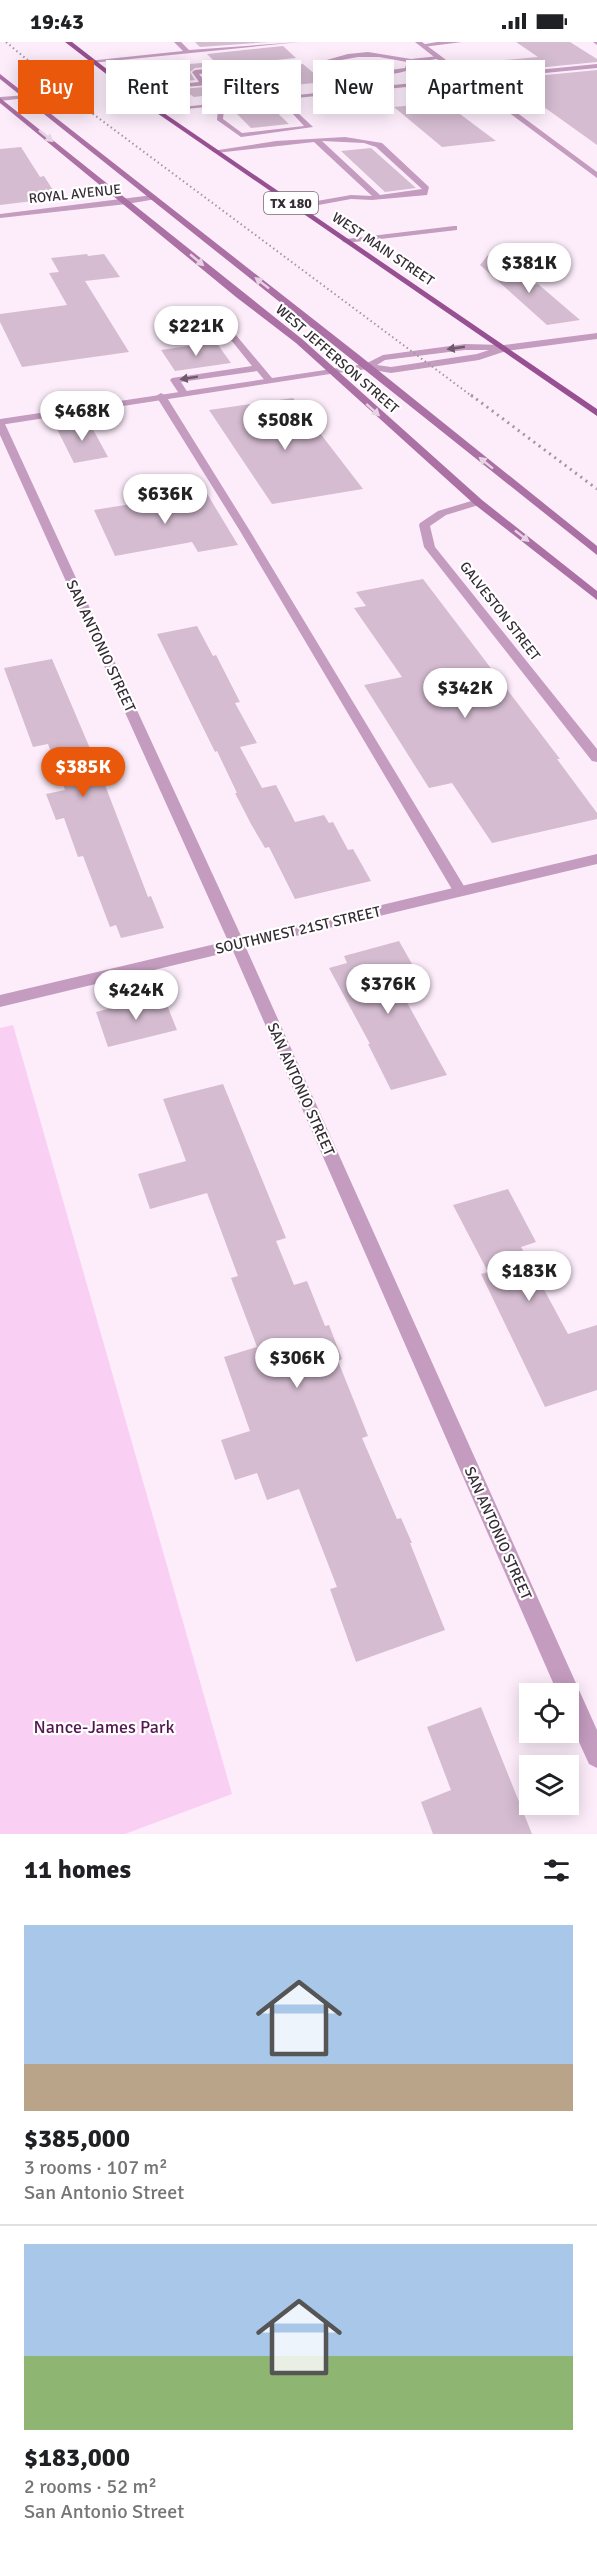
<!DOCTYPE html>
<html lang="en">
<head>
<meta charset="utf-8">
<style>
  :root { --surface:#fff; --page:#f6f6f6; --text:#202124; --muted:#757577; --line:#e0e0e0; --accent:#ea580c }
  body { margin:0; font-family:Signika,sans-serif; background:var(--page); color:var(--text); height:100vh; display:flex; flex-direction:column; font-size:22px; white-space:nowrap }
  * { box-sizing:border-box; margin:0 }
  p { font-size:20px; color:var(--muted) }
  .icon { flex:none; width:33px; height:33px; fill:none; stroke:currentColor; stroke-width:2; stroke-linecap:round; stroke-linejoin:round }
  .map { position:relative; height:1792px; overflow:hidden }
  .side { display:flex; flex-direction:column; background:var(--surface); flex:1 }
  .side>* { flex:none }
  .banner { position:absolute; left:18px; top:18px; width:561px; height:54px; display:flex; gap:12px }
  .controls { position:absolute; left:519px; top:1641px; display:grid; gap:12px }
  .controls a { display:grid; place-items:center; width:60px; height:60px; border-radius:0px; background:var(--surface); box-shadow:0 3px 15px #0003; font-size:30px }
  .price { position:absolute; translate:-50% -51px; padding:0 14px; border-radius:21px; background:#fff; color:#222; font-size:20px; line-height:39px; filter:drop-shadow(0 2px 3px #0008) }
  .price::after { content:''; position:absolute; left:50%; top:36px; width:18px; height:14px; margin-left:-9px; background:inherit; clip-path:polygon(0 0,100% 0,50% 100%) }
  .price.current { background:var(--accent); color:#fff }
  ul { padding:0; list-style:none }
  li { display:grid; align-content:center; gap:12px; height:318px; padding:0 24px }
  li+li { border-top:2px solid var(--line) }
  li span { display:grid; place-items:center; height:186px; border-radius:0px; color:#555 }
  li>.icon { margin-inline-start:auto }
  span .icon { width:108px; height:108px; fill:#fffc; stroke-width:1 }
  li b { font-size:26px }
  h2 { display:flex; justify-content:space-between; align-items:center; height:72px; padding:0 24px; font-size:26px }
  .pill { padding:0 21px; border-radius:0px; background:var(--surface); box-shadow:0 3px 15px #0003; font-size:21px; line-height:54px }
  .pill.current { background:var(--accent); color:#fff }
  .status { display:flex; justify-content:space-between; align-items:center; height:42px; padding:0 30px; background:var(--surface); direction:ltr }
  .status svg { height:16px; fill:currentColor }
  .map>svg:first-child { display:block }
</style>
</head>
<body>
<div class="status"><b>19:43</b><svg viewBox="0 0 49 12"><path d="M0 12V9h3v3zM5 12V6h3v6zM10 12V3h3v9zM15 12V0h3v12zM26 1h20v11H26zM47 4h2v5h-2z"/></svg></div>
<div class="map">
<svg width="597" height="1792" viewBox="0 0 597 1792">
  <rect width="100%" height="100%" fill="#fdedfb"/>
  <path fill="#facff4" d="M13,983L232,1752L125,1792H0V986Z"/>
  <path fill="#d5bcd1" d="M195,0H269L200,5Z
    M516,0H570L597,17V20L495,30L481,20L538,15Z
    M283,4L296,16L195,26L190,30L195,38L176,40L162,24L215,20L207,12Z
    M303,22L324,40L253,47L261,55L224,58L218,52L194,55L182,47L286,38L289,31L206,37L203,34Z
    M597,28V103L505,37Z
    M444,60L496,99L442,105L394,65Z
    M267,61L289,82L251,86L230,65Z
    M21,105L40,135L44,134L58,156L0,163V107Z
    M371,106L416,146L385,150L341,109Z
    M87,212L88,214L104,212L120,235L85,239L129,310L22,325L0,280V272L67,263L49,231L59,230L51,216Z
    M488,213L534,243L538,242L580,278L547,283L480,223Z
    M216,300L231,321L175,329L161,308Z
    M293,356L363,447L272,462L209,368Z
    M89,380L108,415L74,421L56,385Z
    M206,450L238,503L198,510L192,500L115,514L94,468Z
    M423,537L560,717H557L597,771V777L492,801L452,741L429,746L364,643L402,635L354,566L366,564L356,550Z
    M197,584L213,614L216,613L240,660L235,661L257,701L240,705L262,746L276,743L295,780L324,773L329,781L333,780L348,808L353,807L371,839L295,857L269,805L265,806L251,782L235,751H237L217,709L215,710L157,592Z
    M52,617L100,730L148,855L151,854L164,886L121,896L116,883L110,885L83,814L78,815L64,776L56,778L46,752L65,748L48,702L33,705L4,626Z
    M399,899L416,929L393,935L447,1033L391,1048L368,1002H370L329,926L347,921L344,914Z
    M163,953L177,988L108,1005L96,970Z
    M223,1042L286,1196L276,1199L294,1243L307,1239L325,1284L329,1283L342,1317L338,1319L368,1394L362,1396L397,1477L401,1476L412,1501H410L445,1588L356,1620L330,1547L337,1545L299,1447L267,1458L257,1431L235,1438L221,1398L250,1389L224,1315L257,1305L231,1236L238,1234L207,1151L150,1167L138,1132L186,1119L163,1057Z
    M508,1147L536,1200L521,1205L568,1292L597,1283V1348L545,1365L481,1232L488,1230L453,1163Z
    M481,1665L532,1792H433L421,1760L451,1748L427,1685Z"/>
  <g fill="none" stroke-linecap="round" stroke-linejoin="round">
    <path fill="#c49cbf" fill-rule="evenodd" d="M174,0H181L189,8L300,0L91,21L88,19L183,9Z
      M437,0H462L423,5L420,3Z
      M368,10L411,17L439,14L442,16L414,21L410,28C382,36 356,36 328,29L323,19L348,12ZM379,15L407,20L405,26L369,31L333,27L330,20L358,15Z
      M299,18L301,21L199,32L205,39L288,33L286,36L128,50L125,48L199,40L192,30L195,28Z
      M268,55L296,69L313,85L241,95L217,78L218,67L213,62L216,60L224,67L223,77L242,91L304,84L292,71L266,58Z
      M345,95L382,101L429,145L427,153L372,158L351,157L297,167L293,165L294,163L351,153L372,154L314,100L216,111L212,109L276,99ZM322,99L364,101L376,105L422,147L380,153Z
      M454,184H457V188L346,201L342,199L346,197Z
      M227,285L230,286L272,336V340H266L257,329L181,340L188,351L180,353L170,338L172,336L252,324L223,288Z
      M161,351L166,354L250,489L467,849L465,852H455L453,849L240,489L156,354Z"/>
    <path fill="#c49cbf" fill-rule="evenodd" d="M415,0H422L469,35L597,22V26L473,38L597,130V136L466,39L156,70L153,68L461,36Z
      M593,0H597V3Z
      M28,53L26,56L0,59V55Z
      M153,153L157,155L156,157L127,162L0,176V172Z
      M0,379L5,382L242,896L597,812V822L246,906L597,1688V1726L589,1722L568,1676V1652H558L233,909L0,965V953L228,899L0,393Z
      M478,457L482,458V462L446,473L430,484L435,505L597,707V720L592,719L424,505L419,483L420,481L438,469Z"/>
    <path fill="#c49cbf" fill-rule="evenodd" d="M597,291V297L506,309L479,318L391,331L367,327L330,332L0,383V377L365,322L383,313L465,302L504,303ZM465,308H489L477,312L391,325L377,323L385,318Z"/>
    <path fill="#ab70a4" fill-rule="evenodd" d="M0,32L359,313L597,504V513L0,37Z
      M0,56L302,297L482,458L597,549V558L474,462L296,301L236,255L0,61Z"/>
    <path fill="#975091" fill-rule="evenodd" d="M65,0H72L158,67L597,367V374L154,69Z"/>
    <path stroke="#a395a1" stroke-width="2" stroke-dasharray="1.5 3" stroke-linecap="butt" d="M6,0L85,66L473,355"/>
    <path stroke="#a395a1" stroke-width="3" stroke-dasharray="2 4.5" stroke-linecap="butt" d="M471,353L597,447"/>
  </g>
  <defs><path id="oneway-solid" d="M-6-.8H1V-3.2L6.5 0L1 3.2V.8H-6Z" transform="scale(1.5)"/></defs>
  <g fill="#e6d4e4">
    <use href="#oneway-solid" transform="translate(46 94) rotate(39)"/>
    <use href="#oneway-solid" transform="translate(197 218) rotate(40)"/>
    <use href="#oneway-solid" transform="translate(262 241) rotate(-142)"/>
    <use href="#oneway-solid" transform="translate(373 368) rotate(42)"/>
    <use href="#oneway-solid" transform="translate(486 421) rotate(-141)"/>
    <use href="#oneway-solid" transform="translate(522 494) rotate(38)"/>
  </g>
  <g fill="#6f596c">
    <use href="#oneway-solid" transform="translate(456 306) rotate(172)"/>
    <use href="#oneway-solid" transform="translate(189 336) rotate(171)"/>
  </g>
  <g text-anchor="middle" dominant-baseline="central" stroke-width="4.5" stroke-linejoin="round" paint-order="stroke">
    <g font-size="14" fill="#362c35" stroke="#fff">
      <text transform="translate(75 152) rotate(-6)">ROYAL AVENUE</text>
      <text transform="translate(383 207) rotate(34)">WEST MAIN STREET</text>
      <text transform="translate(337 317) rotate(41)">WEST JEFFERSON STREET</text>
      <text transform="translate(500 569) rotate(52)">GALVESTON STREET</text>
    </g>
    <rect fill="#fff" stroke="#726b72" stroke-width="1.5" x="264" y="150" width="54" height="22" rx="4.5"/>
    <g font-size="14" font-weight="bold" fill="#362c35">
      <text x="291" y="161">TX 180</text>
    </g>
    <g font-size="15" fill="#362c35" stroke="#fff">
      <text transform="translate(101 604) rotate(65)">SAN ANTONIO STREET</text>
      <text transform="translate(298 888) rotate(-13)">SOUTHWEST 21ST STREET</text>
      <text transform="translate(301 1047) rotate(66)">SAN ANTONIO STREET</text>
      <text transform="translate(498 1491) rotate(66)">SAN ANTONIO STREET</text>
    </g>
    <g font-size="18" fill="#551651" stroke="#fff">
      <text x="104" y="1685">Nance-James Park</text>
    </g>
  </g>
</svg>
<div class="controls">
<a><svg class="icon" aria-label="locate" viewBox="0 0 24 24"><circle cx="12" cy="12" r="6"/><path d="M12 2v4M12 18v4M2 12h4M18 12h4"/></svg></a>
<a><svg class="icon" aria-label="layers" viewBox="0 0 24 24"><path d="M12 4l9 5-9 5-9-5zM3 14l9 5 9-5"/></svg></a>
</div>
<b class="price" style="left:529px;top:252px">$381K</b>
<b class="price" style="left:196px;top:315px">$221K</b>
<b class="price" style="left:82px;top:400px">$468K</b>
<b class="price" style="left:285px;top:409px">$508K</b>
<b class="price" style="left:165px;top:483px">$636K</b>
<b class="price" style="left:465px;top:677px">$342K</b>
<b class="price current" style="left:83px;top:756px">$385K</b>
<b class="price" style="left:388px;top:973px">$376K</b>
<b class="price" style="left:136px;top:979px">$424K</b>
<b class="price" style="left:529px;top:1260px">$183K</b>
<b class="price" style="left:297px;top:1347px">$306K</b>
<div class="banner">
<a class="pill current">Buy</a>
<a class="pill">Rent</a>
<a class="pill">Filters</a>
<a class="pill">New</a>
<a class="pill">Apartment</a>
</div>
</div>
<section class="side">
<h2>11 homes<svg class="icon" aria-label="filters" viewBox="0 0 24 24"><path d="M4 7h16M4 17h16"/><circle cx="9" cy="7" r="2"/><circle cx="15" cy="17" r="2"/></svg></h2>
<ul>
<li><span style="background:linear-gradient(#a9c7e8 75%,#b9a48a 0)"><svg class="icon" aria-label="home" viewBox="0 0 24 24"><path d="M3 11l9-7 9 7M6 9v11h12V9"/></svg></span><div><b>$385,000</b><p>3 rooms · 107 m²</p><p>San Antonio Street</p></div></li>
<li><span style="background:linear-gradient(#a9c7e8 60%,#8fb573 0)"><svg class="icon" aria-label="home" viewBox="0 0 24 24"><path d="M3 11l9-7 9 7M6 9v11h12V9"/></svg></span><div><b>$183,000</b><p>2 rooms · 52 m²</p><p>San Antonio Street</p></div></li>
</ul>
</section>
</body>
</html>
